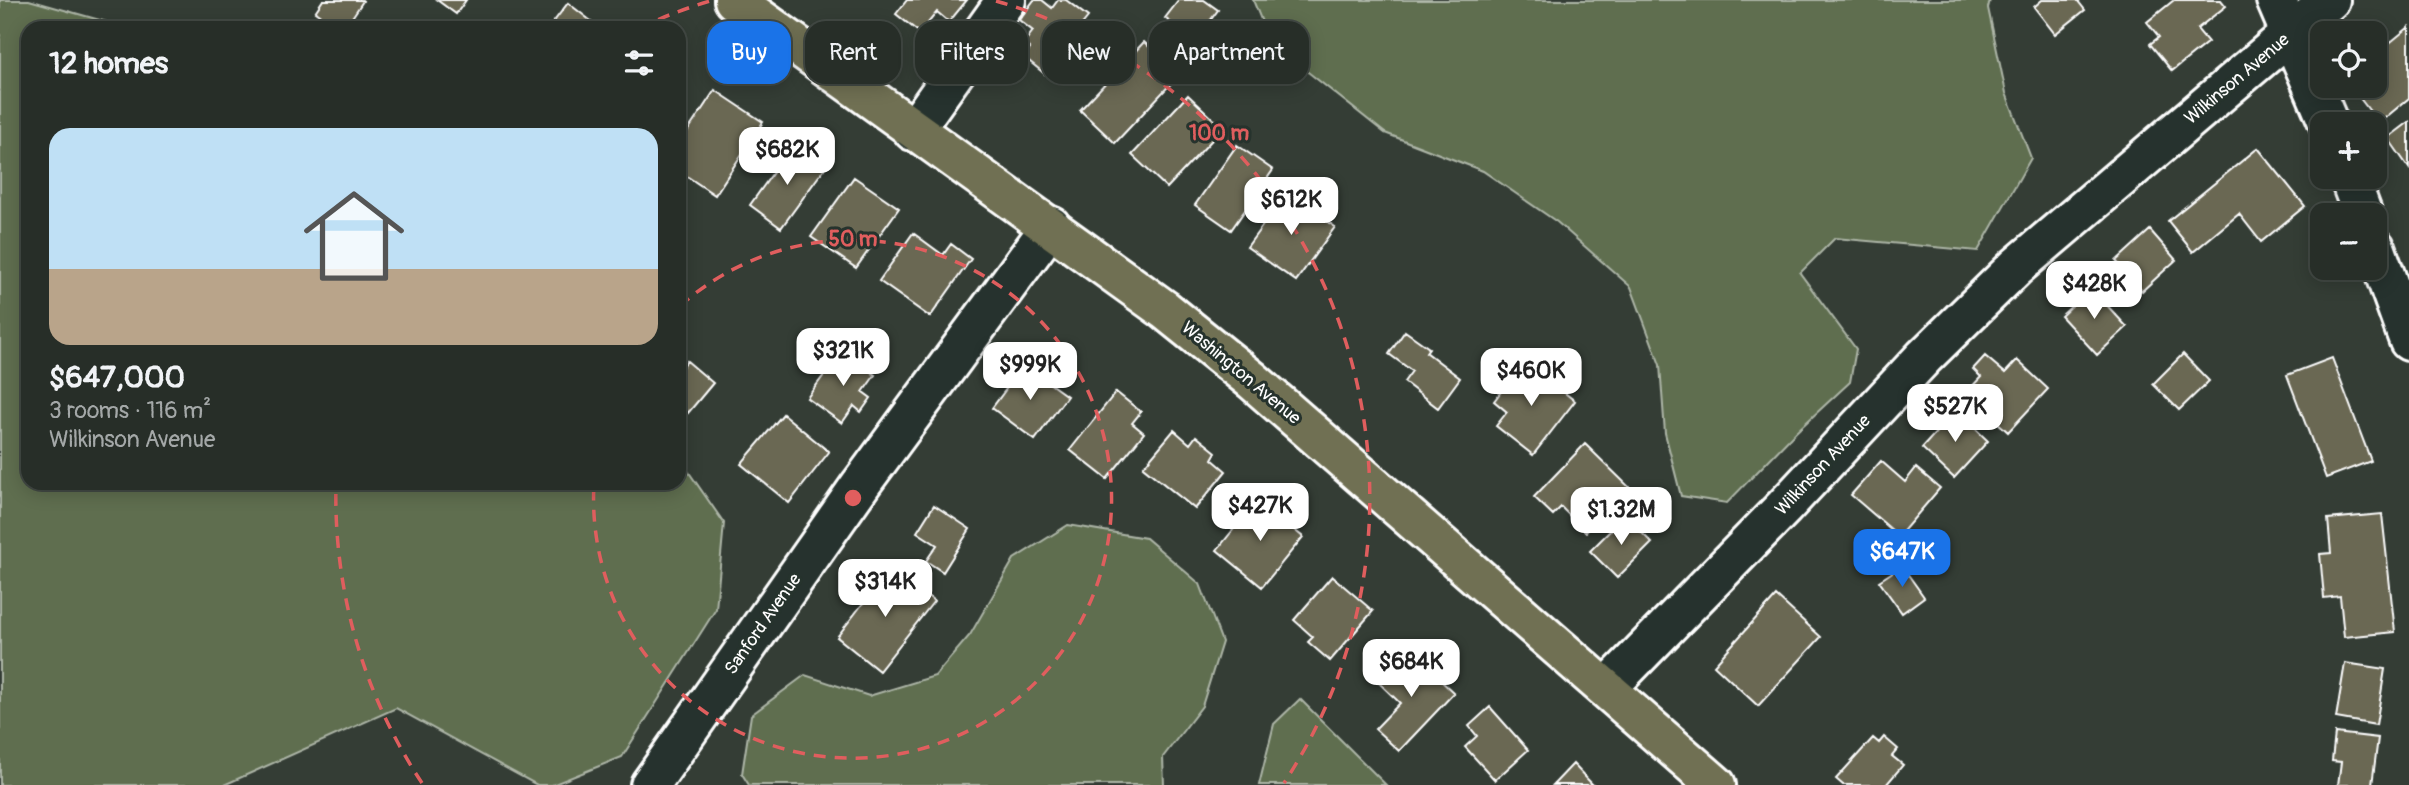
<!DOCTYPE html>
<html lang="en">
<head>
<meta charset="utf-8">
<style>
  :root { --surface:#272e28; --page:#2f3630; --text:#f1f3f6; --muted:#a4a8a8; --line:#434a45; --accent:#1a73e8 }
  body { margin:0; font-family:Pangolin,sans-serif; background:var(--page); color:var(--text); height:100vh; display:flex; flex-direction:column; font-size:26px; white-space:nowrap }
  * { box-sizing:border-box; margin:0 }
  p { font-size:23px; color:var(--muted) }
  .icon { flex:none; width:38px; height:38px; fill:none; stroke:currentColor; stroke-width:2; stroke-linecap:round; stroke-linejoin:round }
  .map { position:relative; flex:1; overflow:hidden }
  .drawer { position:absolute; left:21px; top:21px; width:665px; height:469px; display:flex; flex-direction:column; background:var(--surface); border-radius:21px; box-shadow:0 4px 18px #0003,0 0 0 2px var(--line) }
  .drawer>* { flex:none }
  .top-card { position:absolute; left:707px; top:21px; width:665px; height:63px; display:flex; gap:14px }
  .tools { position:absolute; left:2310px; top:21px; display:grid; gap:14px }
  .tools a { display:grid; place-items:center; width:77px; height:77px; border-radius:14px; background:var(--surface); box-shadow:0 4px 18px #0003,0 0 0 2px var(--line); font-size:35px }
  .price { position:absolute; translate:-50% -60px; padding:0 16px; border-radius:14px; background:#fff; color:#222; font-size:23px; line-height:46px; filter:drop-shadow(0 2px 4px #0008) }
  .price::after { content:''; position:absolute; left:50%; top:42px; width:21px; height:16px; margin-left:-10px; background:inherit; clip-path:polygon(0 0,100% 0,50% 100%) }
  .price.active { background:var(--accent); color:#fff }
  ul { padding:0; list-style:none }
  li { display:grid; align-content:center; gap:14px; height:371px; padding:0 28px }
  li span { display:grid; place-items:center; height:217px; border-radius:21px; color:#555 }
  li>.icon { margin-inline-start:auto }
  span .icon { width:126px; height:126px; fill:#fffc; stroke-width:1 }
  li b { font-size:30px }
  h2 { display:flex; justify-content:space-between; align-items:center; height:84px; padding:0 28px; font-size:30px }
  .tag { padding:0 24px; border-radius:21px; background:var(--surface); box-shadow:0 4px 18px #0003,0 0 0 2px var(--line); font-size:24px; line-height:63px }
  .tag.active { background:var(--accent); color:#fff }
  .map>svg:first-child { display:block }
</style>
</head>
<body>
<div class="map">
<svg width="2409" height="785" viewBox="0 0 2409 785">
  <rect width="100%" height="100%" fill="#343d35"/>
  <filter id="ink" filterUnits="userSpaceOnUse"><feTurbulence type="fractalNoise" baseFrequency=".0143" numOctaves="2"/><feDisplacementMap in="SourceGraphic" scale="14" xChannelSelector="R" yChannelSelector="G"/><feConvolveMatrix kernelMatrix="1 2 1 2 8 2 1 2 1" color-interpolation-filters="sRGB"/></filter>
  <g filter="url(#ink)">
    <path fill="#5e6e50" stroke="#aeb6a8" stroke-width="2" d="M0,0H29L128,28H28V483H679V458L724,523L716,609L622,757L552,785H537L396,708L224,785H0Z
      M1253,0H1990L1988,8L2006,93L2031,158L1978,251L1835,238L1800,273L1856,349L1850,382L1796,432L1727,503L1681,496L1665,433L1660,365L1631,287L1557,222L1483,171L1385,133L1270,42Z
      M1068,525L1146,538L1200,584L1222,642L1202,706L1163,757L1164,785H749L742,774L751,715L805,675L869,696L935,676L970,635L1014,559Z
      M1300,699L1386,785H1259L1274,724Z"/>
    <path fill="#6a6753" stroke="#fff" stroke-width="2" d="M323,0H362L363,1L345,28H338L315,12Z
      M437,0H466L456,14Z
      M907,0H967L949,22L937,12L920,33L896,14Z
      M1034,0H1042L1052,8L1058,0H1066L1088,17L1072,37L1083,46L1070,62L1061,55L1045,74L1024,57L1030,49L1024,43L1033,31L1019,20Z
      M1179,0H1204L1218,10L1195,41L1165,18Z
      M2042,0H2077L2085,10L2055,34L2034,7Z
      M2174,0H2221L2226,6L2197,29L2208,42L2172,71L2150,44L2159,37L2147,22Z
      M568,3L600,28H549Z
      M2409,27V98L2379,123L2359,97L2375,86V55Z
      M1144,42L1179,75L1115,143L1080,110Z
      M715,90L763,122L715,195L679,171V144Z
      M1188,95L1223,128L1167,188L1132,155Z
      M2409,122V168L2388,138Z
      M1237,145L1273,170L1231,230L1195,205Z
      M792,146L824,169L781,228L750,205Z
      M2258,148L2305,206L2261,242L2239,214L2193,252L2168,221Z
      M854,177L899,208L856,268L811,237Z
      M1287,192L1335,227L1296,281L1247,247Z
      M2150,230L2176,260L2142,291L2116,261Z
      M913,233L943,255L951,244L971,259L930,317L879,281Z
      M2091,288L2127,327L2097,355L2061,316Z
      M1405,331L1429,348L1426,352L1460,378L1438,408L1404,382L1412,371L1389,354Z
      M842,351L875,375L863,392L871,398L861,412L854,406L842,423L807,398Z
      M2183,354L2209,381L2179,410L2153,384Z
      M1985,356L2005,373L2017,360L2048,389L2008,432L1966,393L1981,377L1973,369Z
      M2332,358L2371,461L2326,478L2287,375Z
      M687,361L713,383L688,413L679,405V371Z
      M1524,361L1575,401L1533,455L1496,426L1507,412L1494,401Z
      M1024,365L1067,396L1035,440L992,408Z
      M1116,392L1141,412L1132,423L1144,433L1107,479L1070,450Z
      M1956,410L1988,441L1954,478L1922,448Z
      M783,414L829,452L789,503L741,464Z
      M1174,430L1190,444L1196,436L1216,452L1212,459L1226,471L1195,509L1143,467Z
      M1585,444L1629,487L1586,532L1561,507L1553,515L1534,497Z
      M1881,461L1905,482L1916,468L1940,488L1899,536L1851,495Z
      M1257,500L1303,537L1262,587L1217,550Z
      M934,505L970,529L943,572L926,561L937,545L917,532Z
      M2382,514L2395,632L2344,637L2340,596L2324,598L2320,554L2331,553L2328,519Z
      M1625,516L1652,543L1617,578L1590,551Z
      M1902,566L1924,597L1902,613L1879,581Z
      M891,567L934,601L879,671L837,637Z
      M1332,576L1373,611L1330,661L1308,642L1313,637L1294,620Z
      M1776,596L1821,637L1758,706L1714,665Z
      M1407,649L1454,693L1399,751L1375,729L1400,703L1377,681Z
      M2345,663L2385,669L2376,725L2336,718Z
      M1490,707L1528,750L1495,780L1465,747L1477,736L1469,726Z
      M2335,733L2378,738L2372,785H2338L2341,762L2332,761Z
      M1884,737L1898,749L1892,756L1903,765L1886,785H1843L1836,779L1873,738L1879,743Z
      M1573,764L1593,785H1553Z"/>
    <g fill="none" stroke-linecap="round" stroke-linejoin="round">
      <defs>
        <path id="minor" d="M2276,0L2329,124
          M913,131L1006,0
          M2349,177L2363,215
          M2375,247L2409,341
          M1607,688L1784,507L1924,357L2016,267L2330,0
          M650,785L861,484L1051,226"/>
        <path id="major" d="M734,0L1165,310L1252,380L1716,785"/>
      </defs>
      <use href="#minor" stroke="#fff" stroke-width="44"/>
      <use href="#major" stroke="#fff" stroke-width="44"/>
      <use href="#minor" stroke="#26332d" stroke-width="38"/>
      <use href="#major" stroke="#707052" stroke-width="38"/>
    </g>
  </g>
  <g fill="none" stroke="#e05e5e" stroke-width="3.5" stroke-dasharray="12 9">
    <path d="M680 306A259 259 0 1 1 594 484"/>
    <path d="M422 783A517 517 0 0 1 336 484M639 28A517 517 0 0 1 710 1M996 1A517 517 0 0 1 1284 783"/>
  </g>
  <g text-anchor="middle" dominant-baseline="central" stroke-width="6" stroke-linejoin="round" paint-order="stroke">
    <g font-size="18" fill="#fff" stroke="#26332d">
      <text transform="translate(2237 79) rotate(-40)">Wilkinson Avenue</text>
      <text transform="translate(1241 373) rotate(40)">Washington Avenue</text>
      <text transform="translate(1823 465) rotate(-47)">Wilkinson Avenue</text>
      <text transform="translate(763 624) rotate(-55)">Sanford Avenue</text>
    </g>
  </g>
  <circle cx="853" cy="498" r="10" fill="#e05e5e" stroke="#26332d" stroke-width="3.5"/>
  <g font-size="21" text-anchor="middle" font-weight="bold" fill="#e05e5e" stroke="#26332d" stroke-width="6" stroke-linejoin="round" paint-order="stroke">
    <text x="1219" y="140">100 m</text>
    <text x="853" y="246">50 m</text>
  </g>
</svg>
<div class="tools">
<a><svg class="icon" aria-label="locate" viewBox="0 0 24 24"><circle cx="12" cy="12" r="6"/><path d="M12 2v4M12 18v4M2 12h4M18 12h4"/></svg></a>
<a>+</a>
<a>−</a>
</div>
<b class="price" style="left:787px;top:187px">$682K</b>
<b class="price" style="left:1291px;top:237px">$612K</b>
<b class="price" style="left:2094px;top:321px">$428K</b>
<b class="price" style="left:843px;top:388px">$321K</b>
<b class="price" style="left:1030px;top:402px">$999K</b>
<b class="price" style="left:1531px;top:408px">$460K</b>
<b class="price" style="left:1955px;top:444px">$527K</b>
<b class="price" style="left:1260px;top:543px">$427K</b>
<b class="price" style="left:1621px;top:547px">$1.32M</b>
<b class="price active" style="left:1902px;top:589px">$647K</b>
<b class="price" style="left:885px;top:619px">$314K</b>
<b class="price" style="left:1411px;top:699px">$684K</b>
<div class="top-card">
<a class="tag active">Buy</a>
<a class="tag">Rent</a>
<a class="tag">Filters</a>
<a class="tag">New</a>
<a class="tag">Apartment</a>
</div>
<section class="drawer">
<h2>12 homes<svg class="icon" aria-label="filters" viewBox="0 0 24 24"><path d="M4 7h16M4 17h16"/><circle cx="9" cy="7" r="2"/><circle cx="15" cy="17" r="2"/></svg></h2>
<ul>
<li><span style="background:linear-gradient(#bfe0f5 65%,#b9a48a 0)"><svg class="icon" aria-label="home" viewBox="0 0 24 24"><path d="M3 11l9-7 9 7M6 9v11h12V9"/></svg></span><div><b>$647,000</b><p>3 rooms · 116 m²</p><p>Wilkinson Avenue</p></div></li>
</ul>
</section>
</div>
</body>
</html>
